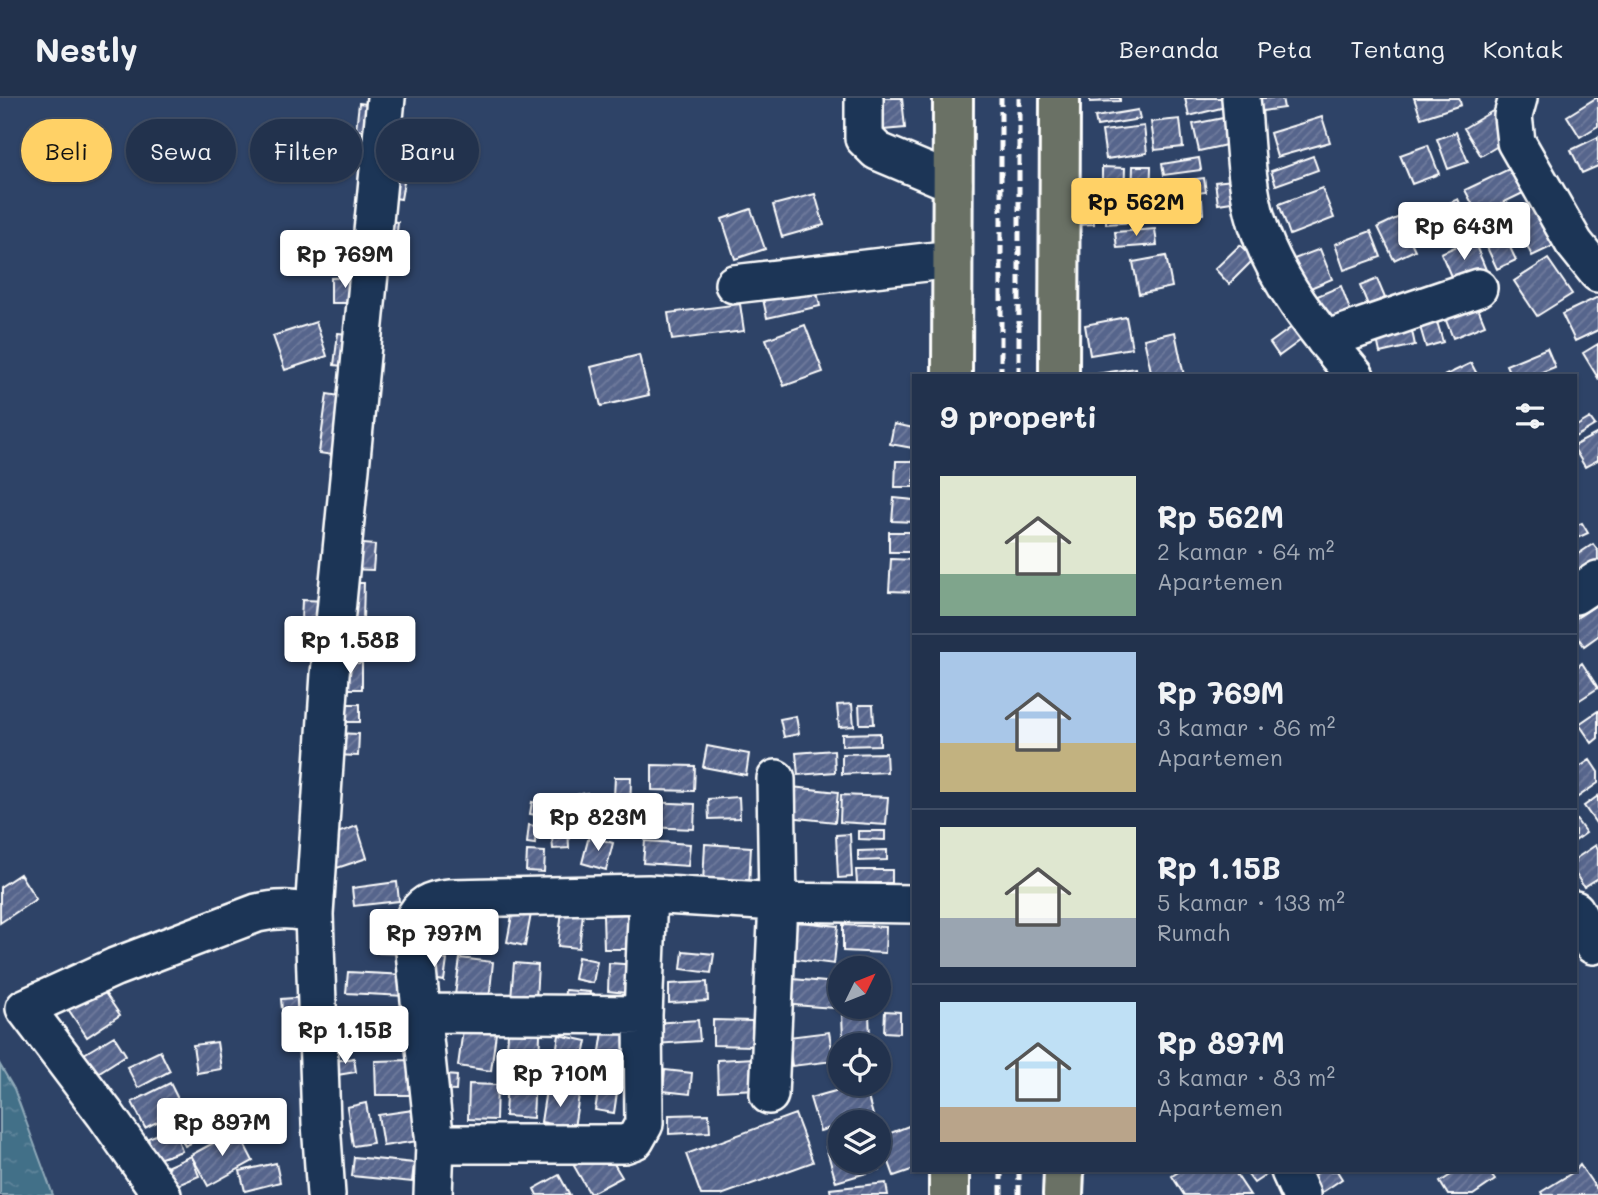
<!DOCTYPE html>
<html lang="id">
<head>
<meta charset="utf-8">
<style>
  :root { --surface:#22324d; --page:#2a3a54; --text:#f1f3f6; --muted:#a2aab6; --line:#3f4d65; --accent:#ffd166 }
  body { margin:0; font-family:Mali,sans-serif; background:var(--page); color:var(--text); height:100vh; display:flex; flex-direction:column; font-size:26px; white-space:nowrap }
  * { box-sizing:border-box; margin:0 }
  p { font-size:23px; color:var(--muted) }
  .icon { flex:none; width:38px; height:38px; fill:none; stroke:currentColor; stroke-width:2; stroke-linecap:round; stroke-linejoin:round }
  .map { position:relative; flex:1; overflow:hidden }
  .drawer { position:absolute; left:912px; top:276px; width:665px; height:798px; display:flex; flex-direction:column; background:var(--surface); border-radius:0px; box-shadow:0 2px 5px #0004,0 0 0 2px var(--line) }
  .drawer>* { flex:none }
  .guide { position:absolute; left:21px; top:21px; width:665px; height:63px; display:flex; gap:14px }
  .needle { width:46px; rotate:47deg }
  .controls { position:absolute; left:828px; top:858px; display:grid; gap:14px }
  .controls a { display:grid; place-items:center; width:63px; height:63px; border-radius:50%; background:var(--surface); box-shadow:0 2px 5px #0004,0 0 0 2px var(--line); font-size:35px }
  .price { position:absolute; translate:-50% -60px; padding:0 16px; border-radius:7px; background:#fff; color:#222; font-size:23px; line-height:46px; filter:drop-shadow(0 2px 4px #0008) }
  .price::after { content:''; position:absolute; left:50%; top:42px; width:21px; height:16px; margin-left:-10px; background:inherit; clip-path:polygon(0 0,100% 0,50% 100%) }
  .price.on { background:var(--accent); color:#111 }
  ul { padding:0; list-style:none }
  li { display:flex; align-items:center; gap:21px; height:175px; padding:0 28px }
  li+li { border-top:2px solid var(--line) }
  li span { display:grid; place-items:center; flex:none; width:196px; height:140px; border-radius:0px; color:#555 }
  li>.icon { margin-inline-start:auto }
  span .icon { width:84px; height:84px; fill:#fffc; stroke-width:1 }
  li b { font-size:30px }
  h2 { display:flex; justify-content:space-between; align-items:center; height:84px; padding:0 28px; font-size:30px }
  .pill { padding:0 24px; border-radius:32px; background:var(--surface); box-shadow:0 2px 5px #0004,0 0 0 2px var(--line); font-size:24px; line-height:63px }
  .pill.on { background:var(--accent); color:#111 }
  header { display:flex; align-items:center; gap:42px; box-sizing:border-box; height:98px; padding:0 35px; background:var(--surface); border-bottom:2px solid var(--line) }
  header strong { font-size:33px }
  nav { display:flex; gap:38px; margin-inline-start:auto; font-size:24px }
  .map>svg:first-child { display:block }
</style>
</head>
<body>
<header>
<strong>Nestly</strong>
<nav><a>Beranda</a><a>Peta</a><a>Tentang</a><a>Kontak</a></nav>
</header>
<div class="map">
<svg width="1598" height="1097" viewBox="0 0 1598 1097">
  <defs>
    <pattern id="water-ripples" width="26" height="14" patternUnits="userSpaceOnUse" patternTransform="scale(1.75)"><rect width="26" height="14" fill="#436f88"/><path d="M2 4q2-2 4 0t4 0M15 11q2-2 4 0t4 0" fill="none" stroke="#5f859a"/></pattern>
    <pattern id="building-hatch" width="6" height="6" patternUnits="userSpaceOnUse" patternTransform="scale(1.75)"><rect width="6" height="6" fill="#57658c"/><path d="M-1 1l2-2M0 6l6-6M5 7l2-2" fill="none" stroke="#707c9d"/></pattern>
  </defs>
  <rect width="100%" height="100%" fill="#2e4367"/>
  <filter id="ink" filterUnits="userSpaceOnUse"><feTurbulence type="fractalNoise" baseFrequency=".0143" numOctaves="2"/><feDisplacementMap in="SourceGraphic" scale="14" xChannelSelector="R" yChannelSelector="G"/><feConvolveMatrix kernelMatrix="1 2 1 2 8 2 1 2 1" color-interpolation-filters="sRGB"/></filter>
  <g filter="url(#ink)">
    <path fill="url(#water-ripples)" stroke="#8ea9b8" stroke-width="2" d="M0,967L14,991L53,1097H0Z"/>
    <path fill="url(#building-hatch)" stroke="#fff" stroke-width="2" d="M868,0H902L905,30L872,33Z
      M1090,0H1120V3L1090,4Z
      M1185,0H1235L1237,6L1189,18Z
      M1246,0H1282L1284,10L1248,15Z
      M1414,0H1459L1461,7L1421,20Z
      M1596,0H1598V28L1580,39L1567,18Z
      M359,5L383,8L380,35L356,32Z
      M1496,11L1513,39L1481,58L1464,30Z
      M1138,12L1140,21L1097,28L1095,19Z
      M1238,17L1244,43L1199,53L1193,26Z
      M1322,19L1330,44L1277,59L1270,35Z
      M1180,21L1183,49L1155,52L1151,24Z
      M1144,28L1147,55L1106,61L1102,33Z
      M1456,34L1468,64L1448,71L1437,41Z
      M393,39L411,43L401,101L383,98Z
      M1598,39V68L1582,75L1571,52Z
      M1428,47L1439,76L1412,86L1400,57Z
      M1313,58L1318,72L1276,87L1271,73Z
      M1199,60L1201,72L1164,77L1162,66Z
      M1133,68H1151L1150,103H1132Z
      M1102,69L1125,70L1124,100H1102Z
      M1511,70L1523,95L1478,117L1465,92Z
      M1204,80L1206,94L1163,99L1161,85Z
      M1242,81L1245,102L1218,106L1215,84Z
      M1322,90L1334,120L1290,137L1279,106Z
      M815,96L824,127L782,139L773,107Z
      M1458,101L1468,124L1434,139L1424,116Z
      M1202,102L1203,116L1164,122L1162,108Z
      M1536,103L1557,146L1532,158L1511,115Z
      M1093,108L1094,126L1076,127L1075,109Z
      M751,111L765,151L735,161L722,121Z
      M1150,111L1151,123L1106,126V114Z
      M1399,119L1415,152L1394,162L1378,129Z
      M376,121L398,124L394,162L372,160Z
      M1498,124L1516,162L1497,171L1479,132Z
      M1155,131L1157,147L1117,150L1115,134Z
      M1371,133L1381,159L1344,172L1335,146Z
      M1473,141L1487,174L1455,188L1441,155Z
      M1240,147L1254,161L1229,186L1215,171Z
      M1320,151L1332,181L1294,197L1281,166Z
      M1166,158L1172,189L1139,196L1133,164Z
      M1548,161L1572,196L1537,218L1514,183Z
      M358,179V205H331V180Z
      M1377,181L1385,200L1368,207L1360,188Z
      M1341,188L1354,223L1321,235L1308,202Z
      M816,189L820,208L767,220L763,201Z
      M1473,198L1485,227L1453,240L1441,210Z
      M1598,199V232L1575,243L1562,216Z
      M740,206L744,233L672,242L668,215Z
      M1435,217L1443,244L1426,249L1418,222Z
      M1126,219L1132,250L1090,257L1085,227Z
      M1303,221L1312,234L1279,258L1270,245Z
      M316,224L327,258L285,272L273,238Z
      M1410,224L1415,247L1380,255L1375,232Z
      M805,227L823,274L784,288L766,241Z
      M1175,234L1184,278H1152L1144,241Z
      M338,235L357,237L353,269L334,267Z
      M1598,246V280L1583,255Z
      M1547,250L1555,269L1532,278H1511L1506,267Z
      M639,257L649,297L601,308L591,269Z
      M1471,265L1478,278H1444Z
      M1136,270L1137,278H1083Z
      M327,296L353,300L346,359L319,355Z
      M1590,320L1595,327L1575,339V329Z
      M894,326L914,330L913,350L890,346Z
      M1598,335V362L1585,369L1575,352V347Z
      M896,363H914V389H895Z
      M894,400L914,402V424L892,423Z
      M1582,425L1588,435L1575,441V428Z
      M889,434H914V454H889Z
      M350,445L375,447L373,472L349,471Z
      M1593,446L1598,453V473L1575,482V458Z
      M891,461L914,462V494L889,493Z
      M344,485H364L363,523L343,522Z
      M302,502L330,503L329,524L301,523Z
      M1598,506V538L1584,548L1575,535V521Z
      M339,564L362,565V591H339Z
      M1582,565L1598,590L1575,605V571Z
      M332,606H360V624H332Z
      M852,606L854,628L839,629L837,607Z
      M859,607H873L874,626H860Z
      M1598,613V640L1592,645L1579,626Z
      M796,618L799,636L784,639L780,621Z
      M335,635L359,636L358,658L335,657Z
      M880,635V647L842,648V636Z
      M707,648L749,656L746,677L703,669Z
      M834,652L835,674L798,677L796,655Z
      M886,655L887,674L842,676V656Z
      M1590,662L1598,674V685L1575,701V672Z
      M652,667L695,668L694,693L652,692Z
      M615,679H631L630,720L613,719Z
      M782,688L838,694L835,724L779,718Z
      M587,695L590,712L561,717L559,700Z
      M841,697L888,699L886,727L840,724Z
      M1598,698V728L1584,708Z
      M739,699L740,720L709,721L708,701Z
      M532,704L544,706L542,718L530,716Z
      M647,704L695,706L694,731L646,729Z
      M1575,720L1586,735L1575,743Z
      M568,726L569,750L553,751L551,727Z
      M529,727L536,728L535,746L527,745Z
      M357,728L367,760L337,770L326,739Z
      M858,733H885V742L858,741Z
      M850,736L852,779L838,780L836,737Z
      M589,738L613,745L606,772L582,765Z
      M645,743L690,746L688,768L643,765Z
      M705,746L751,749L749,787L703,784Z
      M1596,747L1598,751V780L1584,789L1575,775V761Z
      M887,752V762L858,763V753Z
      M527,753L545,754L544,774L526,773Z
      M856,772H892V785H857Z
      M20,776L36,801L0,825V789Z
      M397,784L399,803L354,808L352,790Z
      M513,812L531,816L525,848L507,844Z
      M562,812L583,815L579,850L558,848Z
      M477,816L496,817L494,846H476Z
      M636,816V851H604L603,817Z
      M783,822L838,828L834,866L779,859Z
      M381,827L410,828L409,856L379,855Z
      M843,827L886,829L885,855L843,853Z
      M443,828L467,829V843L442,842Z
      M683,853L714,856L711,875L681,871Z
      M425,858L447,862L444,883L422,879Z
      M578,859L597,863L593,885L574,881Z
      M460,860L493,864L489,902L455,897Z
      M514,865L538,867L536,901L511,900Z
      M609,865L638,867L636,896L608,893Z
      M348,874L406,877L405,898L346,895Z
      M782,880L836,885L834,910L780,906Z
      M707,884L708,903L669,905V886Z
      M101,889L120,917L87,939L68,911Z
      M565,892L590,894L588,913L564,911Z
      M308,899L312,942L285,944L281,901Z
      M885,913L900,914V935L884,934Z
      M869,916L870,939L843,940L842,917Z
      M402,919L403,948L356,950L355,920Z
      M698,922L700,943L655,946L654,925Z
      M713,922L752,923V948L713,947Z
      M463,931L496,935L491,973L458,968Z
      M603,933L637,938L632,972L598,967Z
      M829,934L834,963L792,968L788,939Z
      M508,935L540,936L539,969L506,968Z
      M559,937L587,943L579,983L552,978Z
      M114,938L126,957L96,976L84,956Z
      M217,944L221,971L197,975L193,947Z
      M160,953L170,973L138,990L127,969Z
      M354,960L356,974L337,977L335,963Z
      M755,960L757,991L718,993L717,962Z
      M411,962L412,997H376L375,963Z
      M665,972L692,975L690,996L663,993Z
      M434,976L457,978L456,993L433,992Z
      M601,978L619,981L614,1015L595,1012Z
      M507,979L535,981L533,1020L505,1018Z
      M170,985L183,1011L145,1030L132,1004Z
      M864,985L873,1017L851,1024H840V1027L820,1033L810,1000Z
      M469,986L497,987L496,1022L468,1021Z
      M546,992L579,997L574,1030L541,1024Z
      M366,1005L373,1045L353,1048L347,1009Z
      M210,1012L220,1031L185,1048L175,1029Z
      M413,1012L418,1043L383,1048L378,1017Z
      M709,1016L710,1034L669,1036V1017Z
      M795,1016L813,1064L721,1097H701L686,1056Z
      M914,1026V1071L894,1078L880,1039Z
      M174,1030L182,1053L155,1062L148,1040Z
      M237,1032L253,1063L208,1088L191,1057Z
      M840,1045V1062H877L880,1071L836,1084L826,1049Z
      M605,1051L622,1079L590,1096L574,1068Z
      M191,1058L199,1078L166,1092L157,1073Z
      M354,1059L414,1065L412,1084L352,1078Z
      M276,1065L280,1084L245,1093L240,1073Z
      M1580,1067L1598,1093V1097H1543L1541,1094L1575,1073Z
      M1180,1073H1234L1250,1097H1184L1172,1078Z
      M1245,1073H1272L1254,1085Z
      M1320,1073H1337L1342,1081L1318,1097L1301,1086Z
      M1457,1073H1488L1495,1082L1473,1097H1448L1440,1084Z
      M559,1077L570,1097H537L534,1091Z
      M886,1085L888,1097H831L830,1091Z"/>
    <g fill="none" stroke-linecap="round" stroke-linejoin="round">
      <defs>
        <path id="minor" d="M864,0V40L877,53L953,85
          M1241,0C1245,40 1245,85 1257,124C1275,183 1316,232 1355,278
          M1518,0L1513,18L1516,44L1574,145L1598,175
          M734,186L953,161
          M1325,242L1478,190
          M1575,497L1598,482
          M1575,812L1593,847
          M423,915L643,917
          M769,997L778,804L776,681
          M435,1046H624L635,1042L644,1026L643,917L648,796
          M1290,1073L1301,1097
          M162,1097L105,1016L25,910L115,869L257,815C278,810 293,811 314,816
          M326,1097L321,1025L314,816L330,576L386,0
          M433,1097L435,1046L412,825C420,806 430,802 450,800L648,796L778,804L914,806"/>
        <path id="major" d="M952,278L953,0
          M1059,278L1060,0
          M949,1097V1073
          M1063,1097L1064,1073"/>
      </defs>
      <use href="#minor" stroke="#fff" stroke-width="42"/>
      <use href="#major" stroke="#fff" stroke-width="44"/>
      <use href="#minor" stroke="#1d3557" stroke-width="37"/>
      <use href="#major" stroke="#6a7165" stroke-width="38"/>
      <path stroke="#fff" stroke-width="5" stroke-dasharray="10 5" stroke-linecap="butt" d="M1001,278V0
        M1019,278V0
        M1001,1097V1073
        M1019,1097V1073"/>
    </g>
  </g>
</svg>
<div class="controls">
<a><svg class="needle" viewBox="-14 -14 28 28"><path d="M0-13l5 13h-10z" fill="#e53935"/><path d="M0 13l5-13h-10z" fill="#a2aab6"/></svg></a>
<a><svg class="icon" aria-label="locate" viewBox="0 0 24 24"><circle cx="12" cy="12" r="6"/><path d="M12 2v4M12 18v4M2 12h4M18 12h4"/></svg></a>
<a><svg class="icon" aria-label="layers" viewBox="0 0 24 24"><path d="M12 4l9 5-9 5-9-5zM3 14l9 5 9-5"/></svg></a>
</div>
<b class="price on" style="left:1136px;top:140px">Rp 562M</b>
<b class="price" style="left:1464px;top:164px">Rp 643M</b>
<b class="price" style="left:345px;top:192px">Rp 769M</b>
<b class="price" style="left:350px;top:578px">Rp 1.58B</b>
<b class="price" style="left:598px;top:755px">Rp 823M</b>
<b class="price" style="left:434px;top:871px">Rp 797M</b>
<b class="price" style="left:345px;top:968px">Rp 1.15B</b>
<b class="price" style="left:560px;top:1011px">Rp 710M</b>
<b class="price" style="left:222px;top:1060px">Rp 897M</b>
<div class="guide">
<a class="pill on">Beli</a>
<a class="pill">Sewa</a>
<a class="pill">Filter</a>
<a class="pill">Baru</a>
</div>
<section class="drawer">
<h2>9 properti<svg class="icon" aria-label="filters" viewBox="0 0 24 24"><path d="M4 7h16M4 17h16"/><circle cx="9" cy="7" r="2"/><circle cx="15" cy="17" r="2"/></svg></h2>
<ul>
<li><span style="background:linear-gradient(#dfe7d0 70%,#7fa58c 0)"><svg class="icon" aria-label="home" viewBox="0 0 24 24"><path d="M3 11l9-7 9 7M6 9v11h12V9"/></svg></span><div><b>Rp 562M</b><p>2 kamar · 64 m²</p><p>Apartemen</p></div></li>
<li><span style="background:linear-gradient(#a9c7e8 65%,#c2b280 0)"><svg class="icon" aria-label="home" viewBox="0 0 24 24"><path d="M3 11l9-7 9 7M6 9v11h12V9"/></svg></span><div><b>Rp 769M</b><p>3 kamar · 86 m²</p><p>Apartemen</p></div></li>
<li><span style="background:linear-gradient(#dfe7d0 65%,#9aa5b1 0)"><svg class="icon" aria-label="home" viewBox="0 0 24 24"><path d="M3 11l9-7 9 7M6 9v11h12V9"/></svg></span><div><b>Rp 1.15B</b><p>5 kamar · 133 m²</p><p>Rumah</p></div></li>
<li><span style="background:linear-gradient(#bfe0f5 75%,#b9a48a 0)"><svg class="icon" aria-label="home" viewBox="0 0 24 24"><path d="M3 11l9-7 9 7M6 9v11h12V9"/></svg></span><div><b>Rp 897M</b><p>3 kamar · 83 m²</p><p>Apartemen</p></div></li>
</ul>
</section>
</div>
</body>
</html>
